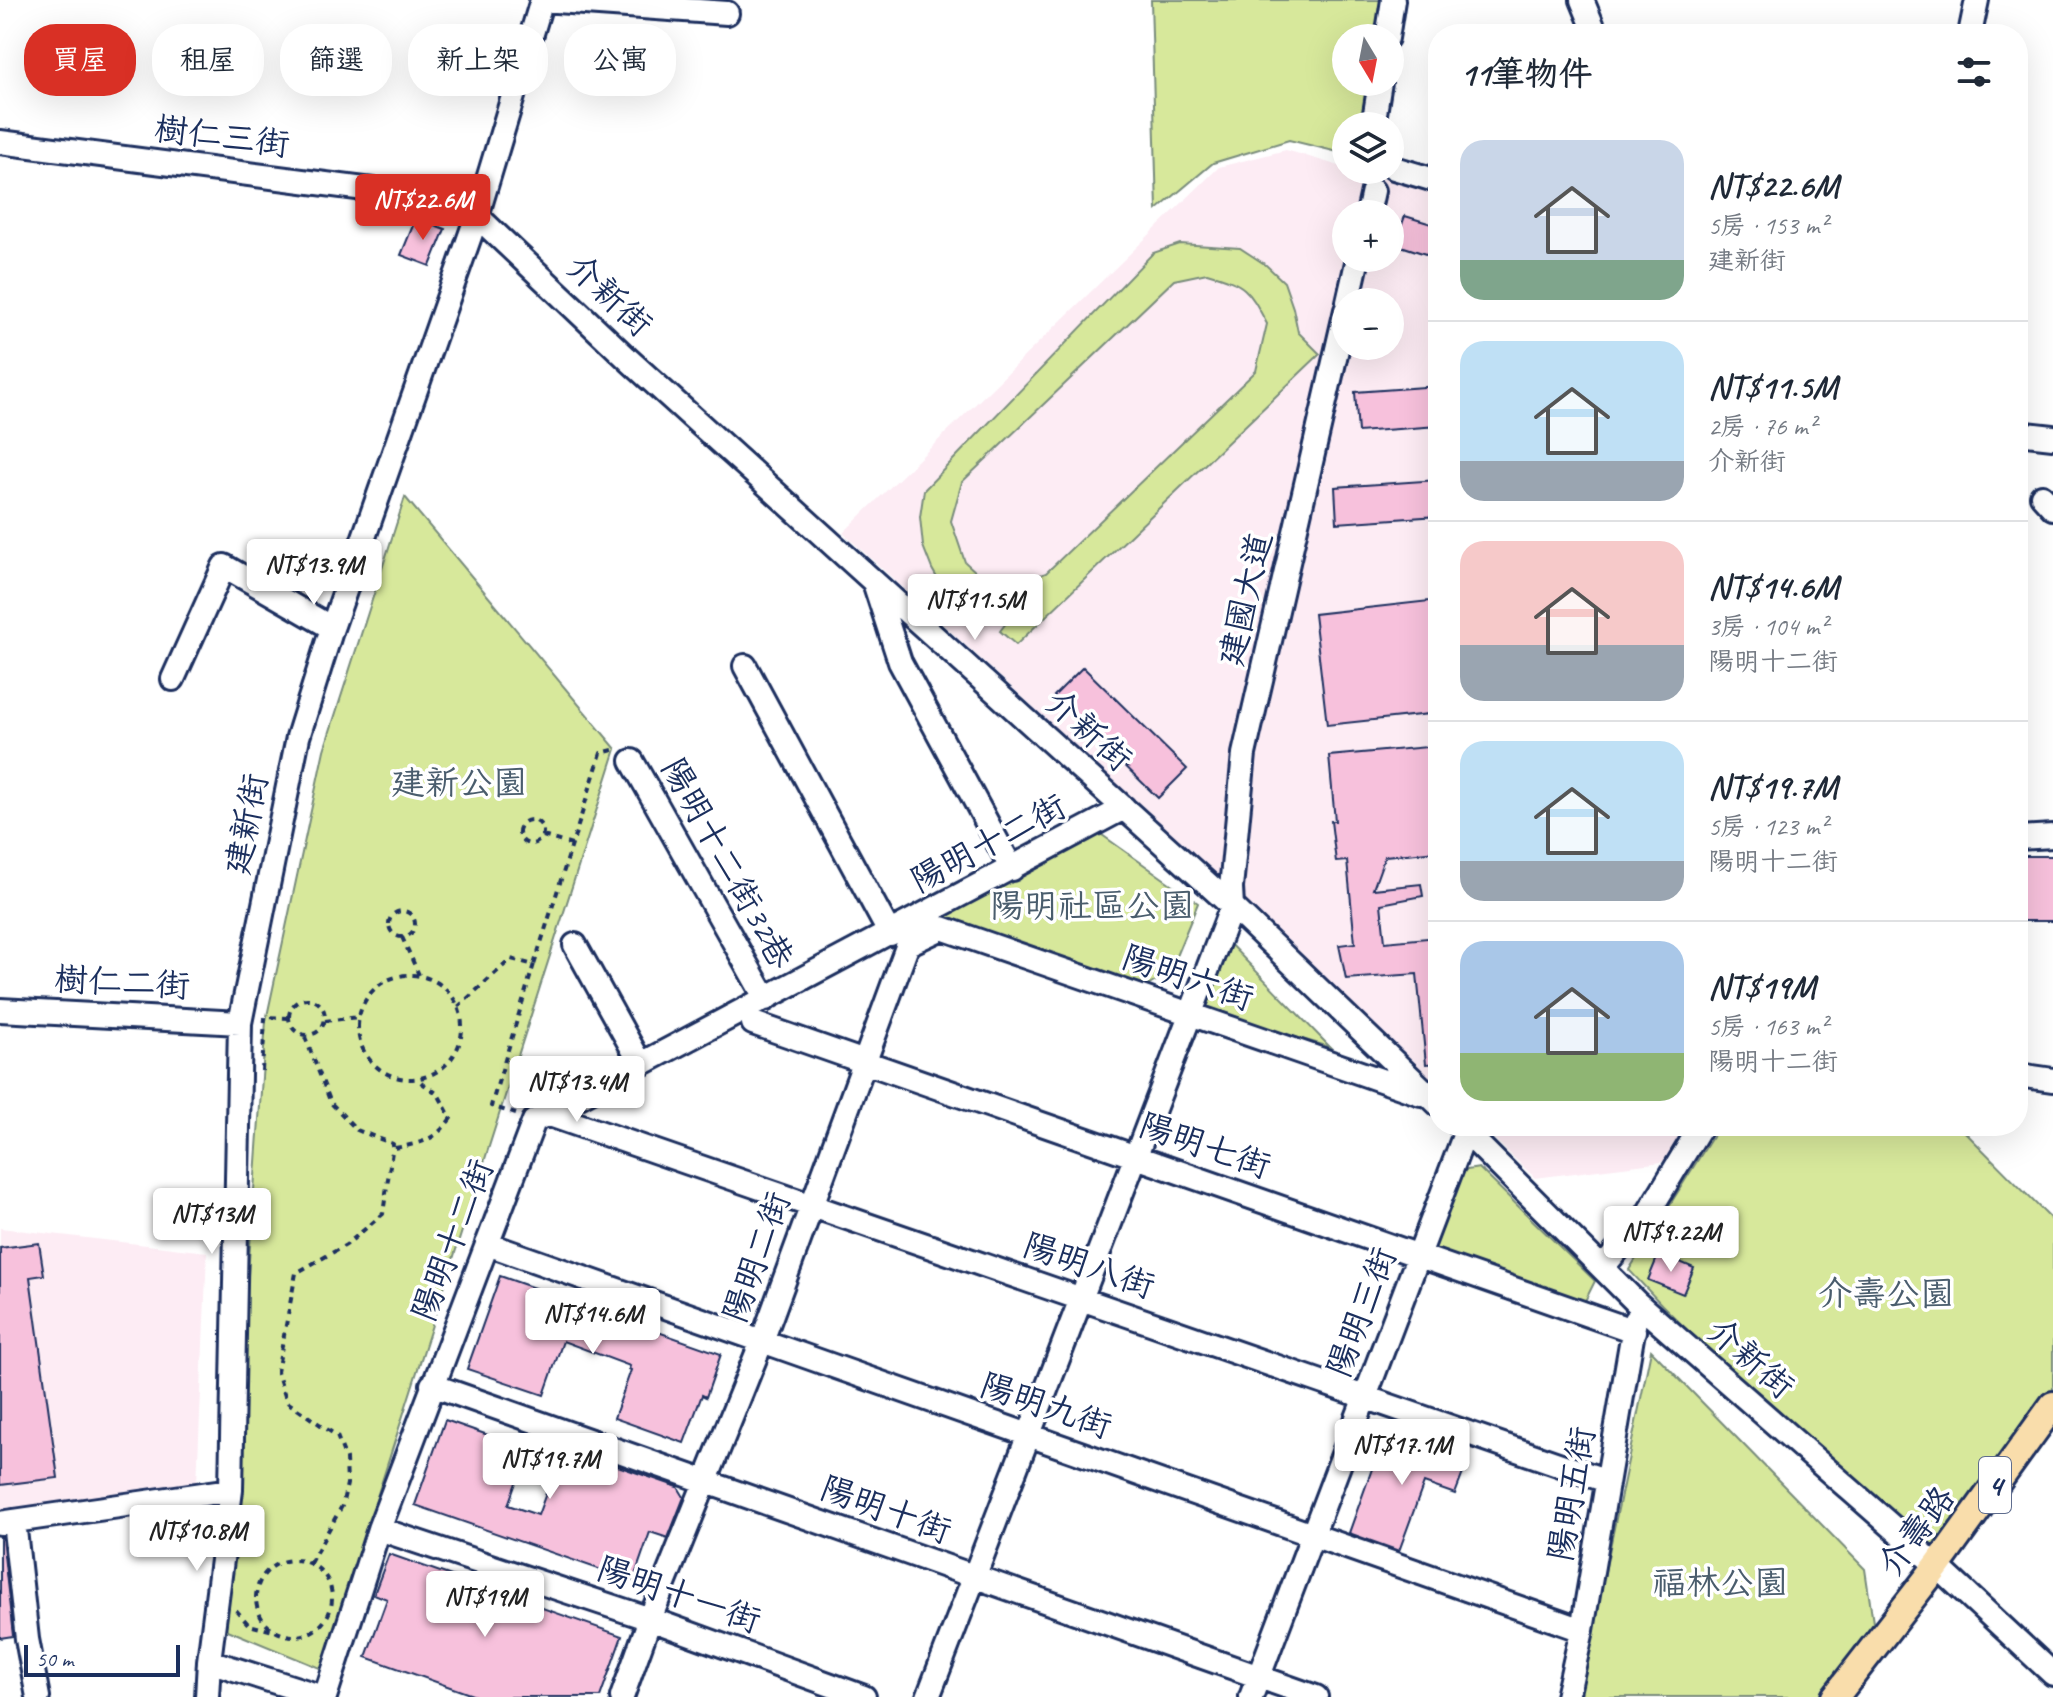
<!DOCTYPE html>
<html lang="zh-TW">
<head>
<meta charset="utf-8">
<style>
  :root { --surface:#fff; --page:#f2f2f3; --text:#1f2937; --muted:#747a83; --line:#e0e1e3; --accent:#d93025 }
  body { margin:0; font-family:Caveat,"LXGW WenKai TC",sans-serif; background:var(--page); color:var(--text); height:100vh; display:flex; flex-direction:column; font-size:30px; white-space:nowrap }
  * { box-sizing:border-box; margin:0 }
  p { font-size:26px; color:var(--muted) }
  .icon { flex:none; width:44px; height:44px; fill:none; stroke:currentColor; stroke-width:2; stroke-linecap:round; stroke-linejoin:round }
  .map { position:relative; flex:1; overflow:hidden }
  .drawer { position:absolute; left:1428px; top:24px; width:600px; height:1112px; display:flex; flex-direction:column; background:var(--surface); border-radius:32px; box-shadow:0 8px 32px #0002 }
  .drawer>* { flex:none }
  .banner { position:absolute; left:24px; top:24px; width:760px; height:72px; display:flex; gap:16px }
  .needle { width:52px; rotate:170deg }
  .fabs { position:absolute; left:1332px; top:24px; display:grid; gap:16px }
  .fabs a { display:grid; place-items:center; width:72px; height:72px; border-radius:50%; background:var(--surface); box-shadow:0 8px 32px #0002; font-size:40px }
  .scale { position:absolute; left:24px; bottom:20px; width:156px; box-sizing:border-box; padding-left:8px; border:4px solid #1b2f5e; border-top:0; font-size:22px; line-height:28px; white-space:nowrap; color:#1b2f5e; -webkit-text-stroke:6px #fff; paint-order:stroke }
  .price { position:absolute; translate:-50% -68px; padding:0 18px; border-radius:8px; background:#fff; color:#222; font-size:26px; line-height:52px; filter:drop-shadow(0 2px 4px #0008) }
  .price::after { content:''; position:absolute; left:50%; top:48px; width:24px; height:18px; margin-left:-12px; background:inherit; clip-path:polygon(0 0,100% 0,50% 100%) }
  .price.active { background:var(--accent); color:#fff }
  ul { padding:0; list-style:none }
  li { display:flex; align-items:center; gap:24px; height:200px; padding:0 32px }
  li+li { border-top:2px solid var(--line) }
  li span { display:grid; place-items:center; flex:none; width:224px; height:160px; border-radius:24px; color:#555 }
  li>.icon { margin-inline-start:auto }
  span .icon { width:96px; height:96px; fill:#fffc; stroke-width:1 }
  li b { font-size:34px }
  h2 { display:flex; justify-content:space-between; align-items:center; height:96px; padding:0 32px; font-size:34px }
  .tag { padding:0 28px; border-radius:32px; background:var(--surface); box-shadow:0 8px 32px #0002; font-size:28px; line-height:72px }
  .tag.active { background:var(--accent); color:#fff }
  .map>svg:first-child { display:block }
</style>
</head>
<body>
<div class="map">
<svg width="2053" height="1697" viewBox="0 0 2053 1697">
  <rect width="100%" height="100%" fill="#fff"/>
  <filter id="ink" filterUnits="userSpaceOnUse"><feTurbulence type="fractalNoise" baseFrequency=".0125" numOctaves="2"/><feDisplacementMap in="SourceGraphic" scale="16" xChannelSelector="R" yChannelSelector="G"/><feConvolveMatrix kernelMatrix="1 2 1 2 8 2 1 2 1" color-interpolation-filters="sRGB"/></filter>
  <g filter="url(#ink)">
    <path fill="#fdecf4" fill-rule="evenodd" d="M1286,150L1346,168V170H1354L1438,194V1085L1231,888L843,533L1219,167ZM1346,214H1390V258H1346ZM1346,302H1390V346H1346Z
      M1481,1126H1693L1670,1161L1535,1178Z
      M0,1228L207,1252L197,1484L0,1509Z"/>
    <path fill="#d7e89b" stroke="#798c7c" stroke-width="2" fill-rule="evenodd" d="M1151,0H1384L1378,38H1346V82H1370L1362,126H1346V154L1289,140L1213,163L1157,210Z
      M1180,244L1240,248L1266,265L1284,282L1293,308L1298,332L1320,354L1016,645L1000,631L1016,610L989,609L944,590L932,569L923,546L920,517L924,490L1153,253ZM1207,273C1247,285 1248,288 1267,324L1256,371L1046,573L1020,583L999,581L977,573L965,562L951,521L962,482L1174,280Z
      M405,497L616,749L322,1669L223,1628L266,1021L324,750Z
      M1095,830L1198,903L1169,973L1141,990L941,917Z
      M1221,935L1330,1047L1193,1008Z
      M1719,1126H1959L2053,1221V1390L1926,1565L1662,1305L1629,1270Z
      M1479,1168L1595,1281L1585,1301L1432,1251L1461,1171Z
      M1651,1350L1865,1569L1874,1629L1821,1697H1579Z"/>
    <path fill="#f7c1dc" stroke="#1b2f5e" stroke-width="2" d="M1405,216L1438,226V258L1395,244Z
      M416,218L445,229L430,266L401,255Z
      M1438,386V426L1358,432L1355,392Z
      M1438,480V516L1337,523L1335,487Z
      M1438,600V713L1327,725L1314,614Z
      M1083,667L1187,769L1158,798L1054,696Z
      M1438,746V851L1385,856L1373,889L1421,884L1423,896L1381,904L1385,942L1438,937V1063L1426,1064L1417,974L1346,979L1339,945L1355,943L1347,861L1336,862L1331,821H1335L1329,756Z
      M2018,856H2053V921H2018Z
      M39,1243L44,1275L30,1277L58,1478L0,1485V1248Z
      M1659,1253L1694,1268L1683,1294L1648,1280Z
      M500,1276L577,1303L576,1308L642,1332L644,1327L721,1354L706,1397L702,1395L684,1443L614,1418L631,1370L629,1369L630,1366L563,1341L544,1395L467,1369Z
      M445,1420L528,1449L508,1505L538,1515L563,1447L678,1487L684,1497L668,1538L650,1532L633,1581L415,1505Z
      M1386,1430L1468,1460L1455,1494L1424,1483L1399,1551L1349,1533Z
      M0,1537H2L13,1636L0,1638Z
      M389,1554L622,1636L600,1697H478L366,1657L387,1599L374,1594Z"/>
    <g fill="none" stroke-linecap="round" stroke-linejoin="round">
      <defs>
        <path id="minor" d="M1582,0L1596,34
          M1970,34L1977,0
          M1387,38L1393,0
          M1373,126L1380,82
          M0,142L466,202L477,216L630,361L1232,906L1438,1104
          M1390,165L1394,168L1438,181
          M1368,214L1373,191
          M1348,302L1358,258
          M2018,433L2053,437
          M2042,496L2053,508
          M874,582L900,662L1012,869
          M745,666L890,934
          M173,679L224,566L332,628
          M632,761L766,999
          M2018,838L2053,836
          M575,945L641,1064
          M0,1010L240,1023
          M753,1023L1634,1331
          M2018,1075L2053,1080
          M547,1114L1607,1481
          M1460,1126L1636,1302L1937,1566L2053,1674
          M487,1244L1582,1630
          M1600,1265L1610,1259L1647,1215L1701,1126
          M432,1385L1316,1697
          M14,1521L27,1639L38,1697
          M0,1523L231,1490
          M379,1529L650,1619L864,1697
          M209,1661L323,1697
          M207,1697L209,1661L231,1490L240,1023L298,737L332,628L477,216L542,0L727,13
          M325,1697L379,1529L534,1121L1124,808
          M622,1697L650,1619L762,1341L908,944L942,928L1421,1094
          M928,1697L1232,906L1231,888L1244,754L1346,310
          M1251,1697L1466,1131
          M1567,1697L1582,1630L1635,1320"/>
        <path id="major" d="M1835,1697L1937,1566L2053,1405"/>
      </defs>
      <use href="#minor" stroke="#1b2f5e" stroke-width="28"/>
      <use href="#major" stroke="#1b2f5e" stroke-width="32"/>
      <path stroke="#1b2f5e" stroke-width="4" stroke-dasharray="6 6" stroke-linecap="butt" d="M519 832a12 12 0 1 1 24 0a12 12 0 1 1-24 0Z
        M543,836L572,845
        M389 924a13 13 0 1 1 26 0a13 13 0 1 1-26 0Z
        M402,937L419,975
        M358 1027a52 52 0 1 1 104 0a52 52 0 1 1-104 0Z
        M289 1017a18 18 0 1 1 36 0a18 18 0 1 1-36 0Z
        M458,1007L511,959L534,965L601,753L613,750
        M325,1021L358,1017
        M305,1037L331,1103L357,1130L393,1144L383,1214L346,1245L296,1273L277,1372L287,1402L337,1436L346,1459L347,1484L342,1506L310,1563
        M262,1071L265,1017L288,1018
        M516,1114L491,1106L534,964
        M395,1148C421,1143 435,1141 451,1118L438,1094L422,1083L417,1078
        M256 1598a38 38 0 1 1 76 0a38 38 0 1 1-76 0Z
        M236,1610L249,1625L273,1631"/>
      <use href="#minor" stroke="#fff" stroke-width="22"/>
      <use href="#major" stroke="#f9ddab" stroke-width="26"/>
    </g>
  </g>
  <g text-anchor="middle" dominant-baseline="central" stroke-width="7" stroke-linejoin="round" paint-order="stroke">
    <rect fill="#fff" stroke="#5f6d8e" stroke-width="2" x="1979" y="1457" width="32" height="56" rx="6"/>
    <g font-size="32" font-weight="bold" fill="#1b2f5e">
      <text x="1995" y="1485">4</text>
    </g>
    <g font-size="34" fill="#1b2f5e" stroke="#fff">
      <text transform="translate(222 136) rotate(7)">樹仁三街</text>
      <text transform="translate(610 295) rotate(43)">介新街</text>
      <text transform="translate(1245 599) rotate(-77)">建國大道</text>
      <text transform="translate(1089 730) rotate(42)">介新街</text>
      <text transform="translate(246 824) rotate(-79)">建新街</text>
      <text transform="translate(988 843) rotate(-28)">陽明十二街</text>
      <text transform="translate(728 863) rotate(61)">陽明十二街32巷</text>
      <text transform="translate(1188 977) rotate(19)">陽明六街</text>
      <text transform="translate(122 982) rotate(3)">樹仁二街</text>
      <text transform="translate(1205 1145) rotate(19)">陽明七街</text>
      <text transform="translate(452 1240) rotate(-69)">陽明十二街</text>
      <text transform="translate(756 1257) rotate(-70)">陽明二街</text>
      <text transform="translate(1089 1265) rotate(19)">陽明八街</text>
      <text transform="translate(1361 1312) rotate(-69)">陽明三街</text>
      <text transform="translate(1751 1358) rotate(41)">介新街</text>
      <text transform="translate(1046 1405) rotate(19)">陽明九街</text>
      <text transform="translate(1571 1494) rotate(-80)">陽明五街</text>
      <text transform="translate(886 1509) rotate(20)">陽明十街</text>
      <text transform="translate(1916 1531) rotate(-53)">介壽路</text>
      <text transform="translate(679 1594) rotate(19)">陽明十一街</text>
    </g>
    <g font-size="34" fill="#4a5d6d" stroke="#fff">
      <text x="459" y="782">建新公園</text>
      <text x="1092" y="905">陽明社區公園</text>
      <text x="1886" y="1293">介壽公園</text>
      <text x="1720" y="1582">福林公園</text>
    </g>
  </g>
</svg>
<div class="fabs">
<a><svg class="needle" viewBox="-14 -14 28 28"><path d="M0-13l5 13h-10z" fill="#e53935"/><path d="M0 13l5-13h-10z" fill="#747a83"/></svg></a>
<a><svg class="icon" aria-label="layers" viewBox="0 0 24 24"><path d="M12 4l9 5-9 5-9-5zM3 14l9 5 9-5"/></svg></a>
<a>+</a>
<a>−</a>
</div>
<div class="scale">50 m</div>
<b class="price active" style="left:423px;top:242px">NT$22.6M</b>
<b class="price" style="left:314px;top:607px">NT$13.9M</b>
<b class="price" style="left:975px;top:642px">NT$11.5M</b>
<b class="price" style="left:577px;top:1124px">NT$13.4M</b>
<b class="price" style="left:212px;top:1256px">NT$13M</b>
<b class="price" style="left:1671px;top:1274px">NT$9.22M</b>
<b class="price" style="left:593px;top:1356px">NT$14.6M</b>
<b class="price" style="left:1402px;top:1487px">NT$17.1M</b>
<b class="price" style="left:550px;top:1501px">NT$19.7M</b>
<b class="price" style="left:197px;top:1573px">NT$10.8M</b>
<b class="price" style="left:485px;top:1639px">NT$19M</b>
<div class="banner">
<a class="tag active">買屋</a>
<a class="tag">租屋</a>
<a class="tag">篩選</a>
<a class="tag">新上架</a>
<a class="tag">公寓</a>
</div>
<section class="drawer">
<h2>11筆物件<svg class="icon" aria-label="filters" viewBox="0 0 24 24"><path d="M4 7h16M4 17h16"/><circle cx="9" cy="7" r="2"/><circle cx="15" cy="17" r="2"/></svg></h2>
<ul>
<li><span style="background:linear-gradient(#c9d6e8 75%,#7fa58c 0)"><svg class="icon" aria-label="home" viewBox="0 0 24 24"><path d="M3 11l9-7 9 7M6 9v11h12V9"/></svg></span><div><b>NT$22.6M</b><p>5房 · 153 m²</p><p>建新街</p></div></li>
<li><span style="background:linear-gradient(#bfe0f5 75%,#9aa5b1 0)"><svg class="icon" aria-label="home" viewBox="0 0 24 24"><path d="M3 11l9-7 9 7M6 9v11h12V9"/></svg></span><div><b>NT$11.5M</b><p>2房 · 76 m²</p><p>介新街</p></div></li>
<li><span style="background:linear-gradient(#f6c9c9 65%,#9aa5b1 0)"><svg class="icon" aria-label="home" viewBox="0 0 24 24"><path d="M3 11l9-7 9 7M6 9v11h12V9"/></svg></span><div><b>NT$14.6M</b><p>3房 · 104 m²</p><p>陽明十二街</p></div></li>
<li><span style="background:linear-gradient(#bfe0f5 75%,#9aa5b1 0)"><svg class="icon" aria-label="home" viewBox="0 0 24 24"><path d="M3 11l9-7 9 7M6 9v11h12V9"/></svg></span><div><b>NT$19.7M</b><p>5房 · 123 m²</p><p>陽明十二街</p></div></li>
<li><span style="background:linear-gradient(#a9c7e8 70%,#8fb573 0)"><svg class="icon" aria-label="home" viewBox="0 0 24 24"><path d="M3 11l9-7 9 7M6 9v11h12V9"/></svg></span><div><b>NT$19M</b><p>5房 · 163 m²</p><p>陽明十二街</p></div></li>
</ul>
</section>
</div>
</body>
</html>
